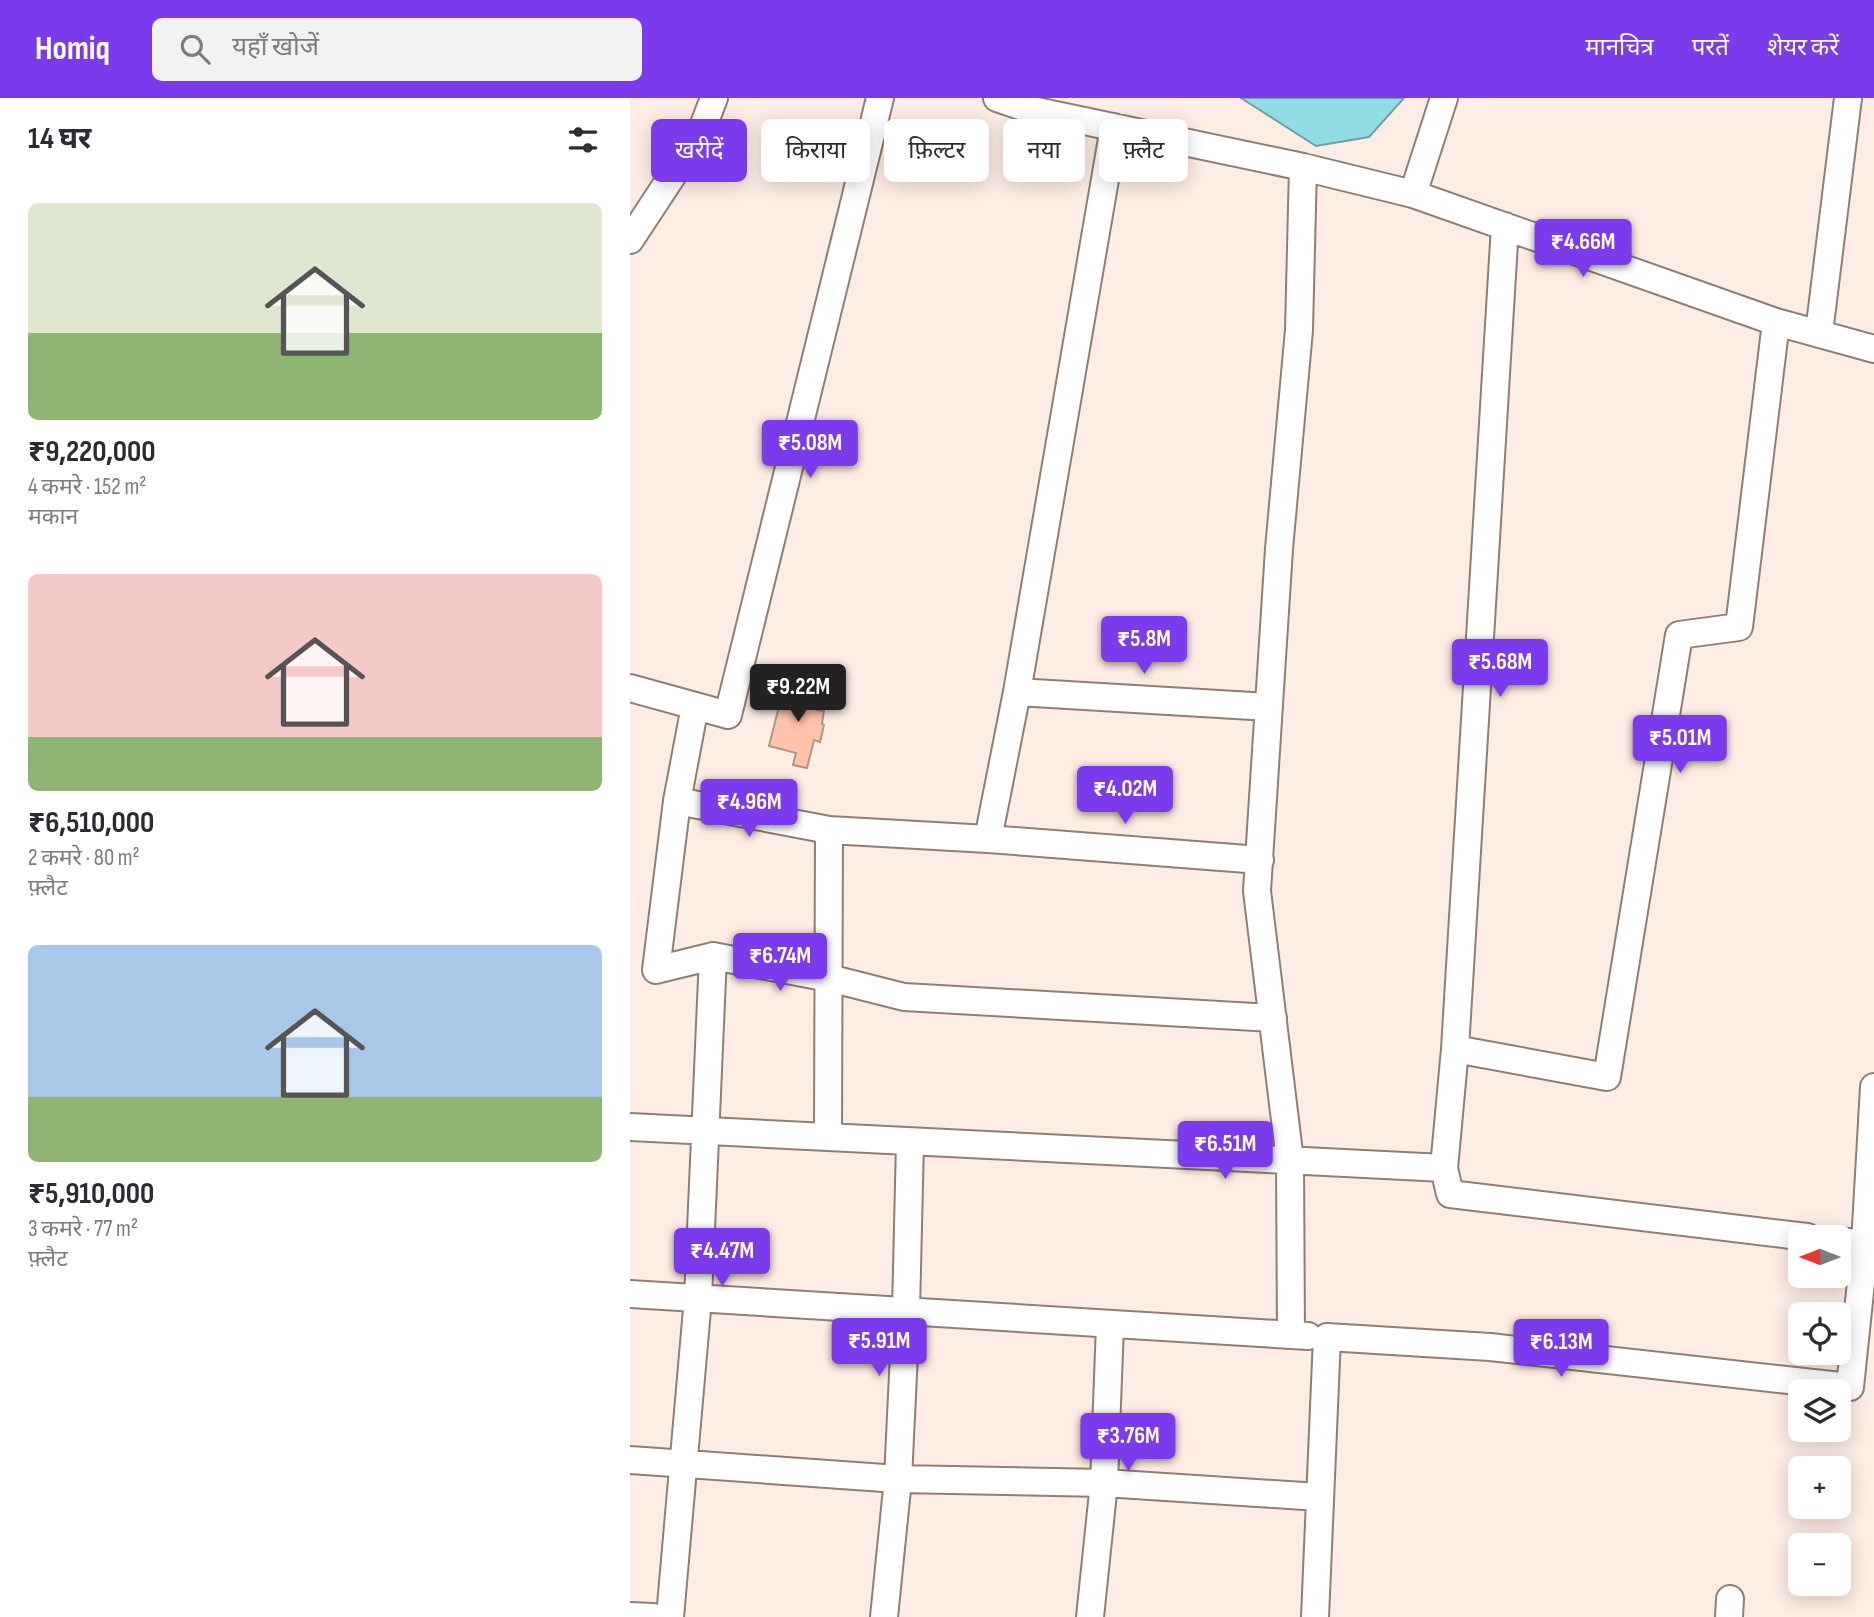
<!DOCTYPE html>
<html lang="hi">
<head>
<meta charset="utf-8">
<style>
  :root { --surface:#fff; --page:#f2f2f3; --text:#2b2b33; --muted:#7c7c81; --accent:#7c3aed }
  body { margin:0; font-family:"Sofia Sans Condensed","Noto Sans Devanagari",sans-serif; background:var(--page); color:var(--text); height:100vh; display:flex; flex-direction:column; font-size:26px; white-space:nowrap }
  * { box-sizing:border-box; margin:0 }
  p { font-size:23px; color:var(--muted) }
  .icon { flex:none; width:38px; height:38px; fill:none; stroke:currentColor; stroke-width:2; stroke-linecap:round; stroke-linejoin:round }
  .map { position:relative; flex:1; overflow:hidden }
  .sheet { display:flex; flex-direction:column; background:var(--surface); width:630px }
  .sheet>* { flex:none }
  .hud { position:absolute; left:21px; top:21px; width:665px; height:63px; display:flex; gap:14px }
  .needle { width:46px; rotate:270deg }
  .tools { position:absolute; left:1158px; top:1127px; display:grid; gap:14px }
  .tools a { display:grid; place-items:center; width:63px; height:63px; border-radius:10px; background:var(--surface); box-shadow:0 4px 18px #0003; font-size:35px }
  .price { position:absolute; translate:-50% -60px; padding:0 16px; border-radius:7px; background:var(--accent); color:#fff; font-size:23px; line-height:46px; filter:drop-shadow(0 2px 4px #0008) }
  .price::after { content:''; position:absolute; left:50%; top:42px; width:21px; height:16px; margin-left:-10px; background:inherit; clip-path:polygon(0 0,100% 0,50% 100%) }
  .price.selected { background:#222; color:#fff }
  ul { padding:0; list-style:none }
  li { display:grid; align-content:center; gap:14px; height:371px; padding:0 28px }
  li span { display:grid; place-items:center; height:217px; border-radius:10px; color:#555 }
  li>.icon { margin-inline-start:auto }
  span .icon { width:126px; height:126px; fill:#fffc; stroke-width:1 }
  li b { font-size:30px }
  h2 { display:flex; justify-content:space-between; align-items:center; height:84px; padding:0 28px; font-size:30px }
  .chip { padding:0 24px; border-radius:10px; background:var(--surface); box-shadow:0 4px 18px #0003; font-size:24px; line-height:63px }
  .chip.selected { background:var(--accent); color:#fff }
  header { display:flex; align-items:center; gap:42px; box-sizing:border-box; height:98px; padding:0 35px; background:var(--accent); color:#fff }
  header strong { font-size:33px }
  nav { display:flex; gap:38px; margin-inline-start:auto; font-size:24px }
  .search { width:490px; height:63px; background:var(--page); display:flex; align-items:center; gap:18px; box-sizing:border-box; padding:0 24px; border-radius:10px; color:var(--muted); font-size:26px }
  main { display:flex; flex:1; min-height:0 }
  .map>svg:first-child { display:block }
</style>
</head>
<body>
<header>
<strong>Homiq</strong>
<div class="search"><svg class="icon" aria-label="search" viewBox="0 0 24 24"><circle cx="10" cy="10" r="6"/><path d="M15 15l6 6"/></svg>यहाँ खोजें</div>
<nav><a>मानचित्र</a><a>परतें</a><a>शेयर करें</a></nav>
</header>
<main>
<section class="sheet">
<h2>14 घर<svg class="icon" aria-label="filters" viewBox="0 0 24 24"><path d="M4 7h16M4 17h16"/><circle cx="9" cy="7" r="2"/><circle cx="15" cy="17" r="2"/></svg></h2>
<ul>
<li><span style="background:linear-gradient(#dfe7d0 60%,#8fb573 0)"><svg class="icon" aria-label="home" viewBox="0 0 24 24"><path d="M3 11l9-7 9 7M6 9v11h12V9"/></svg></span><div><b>₹9,220,000</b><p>4 कमरे · 152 m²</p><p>मकान</p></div></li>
<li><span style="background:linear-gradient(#f6c9c9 75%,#8fb573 0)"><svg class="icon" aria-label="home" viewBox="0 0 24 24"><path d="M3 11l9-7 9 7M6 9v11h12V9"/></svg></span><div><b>₹6,510,000</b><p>2 कमरे · 80 m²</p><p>फ़्लैट</p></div></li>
<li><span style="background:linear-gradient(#a9c7e8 70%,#8fb573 0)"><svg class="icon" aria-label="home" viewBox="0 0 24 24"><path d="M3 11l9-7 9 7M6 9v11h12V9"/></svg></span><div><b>₹5,910,000</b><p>3 कमरे · 77 m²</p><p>फ़्लैट</p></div></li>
</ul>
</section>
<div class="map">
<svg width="1244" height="1519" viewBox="0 0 1244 1519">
  <rect width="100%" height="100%" fill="#feede4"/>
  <path fill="#90dde5" stroke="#6da1a5" stroke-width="2" d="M611,0H774L739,39L686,48Z"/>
  <path fill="#ffc3aa" stroke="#ac978e" stroke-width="2" d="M154,588L191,596L187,612L194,613L192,626L194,627L190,644L184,642L177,670L163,667L166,655L139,648Z"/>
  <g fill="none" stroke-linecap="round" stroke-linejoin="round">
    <defs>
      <path id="street" d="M367,0L402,12L673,69L669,232L649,451L627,793L660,1063L661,1237
        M673,69L783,96L1146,224L1244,251
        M783,96L814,0
        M0,142L71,34L84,0
        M1189,235L1218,0
        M0,590L98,617L250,0
        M387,594L639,609
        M65,608L47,703L26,872L83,858L199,880L274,899L643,920
        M47,703L199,732
        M358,741L630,762
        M825,951L977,979L1049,537L1109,529L1146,224
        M0,1029L814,1070L820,1096L1177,1139
        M198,1039L199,732L358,741L387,594L484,29
        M814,1070L825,951L875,128
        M1209,1143L1235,1146L1244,989
        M0,1196L678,1238
        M0,1362L268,1381L474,1385L689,1399
        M0,1518L23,1519
        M40,1519L68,1200L83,858
        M254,1519L268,1381L276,1213L280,1044
        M460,1519L474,1385L480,1227
        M685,1519L697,1239L860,1249L1220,1289L1235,1146
        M1099,1519L1100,1501"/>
    </defs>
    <use href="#street" stroke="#917e73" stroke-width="30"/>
    <use href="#street" stroke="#fff" stroke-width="26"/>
  </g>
</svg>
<div class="tools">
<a><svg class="needle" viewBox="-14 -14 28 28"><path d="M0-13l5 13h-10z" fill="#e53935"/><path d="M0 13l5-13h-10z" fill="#7c7c81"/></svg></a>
<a><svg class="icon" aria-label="locate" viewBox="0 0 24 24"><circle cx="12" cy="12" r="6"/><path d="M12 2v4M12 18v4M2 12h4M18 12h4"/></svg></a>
<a><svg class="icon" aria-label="layers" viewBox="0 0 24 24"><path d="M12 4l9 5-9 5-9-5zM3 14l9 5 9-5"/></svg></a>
<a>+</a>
<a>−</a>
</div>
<b class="price" style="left:953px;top:181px">₹4.66M</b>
<b class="price" style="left:180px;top:382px">₹5.08M</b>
<b class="price" style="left:514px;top:578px">₹5.8M</b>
<b class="price" style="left:870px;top:601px">₹5.68M</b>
<b class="price selected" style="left:168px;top:626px">₹9.22M</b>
<b class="price" style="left:1050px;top:677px">₹5.01M</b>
<b class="price" style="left:495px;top:728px">₹4.02M</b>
<b class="price" style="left:119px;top:741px">₹4.96M</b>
<b class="price" style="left:150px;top:895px">₹6.74M</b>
<b class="price" style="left:595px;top:1083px">₹6.51M</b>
<b class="price" style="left:92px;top:1190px">₹4.47M</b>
<b class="price" style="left:249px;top:1280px">₹5.91M</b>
<b class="price" style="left:931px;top:1281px">₹6.13M</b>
<b class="price" style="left:498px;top:1375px">₹3.76M</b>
<div class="hud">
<a class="chip selected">खरीदें</a>
<a class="chip">किराया</a>
<a class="chip">फ़िल्टर</a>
<a class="chip">नया</a>
<a class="chip">फ़्लैट</a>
</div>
</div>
</main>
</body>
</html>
